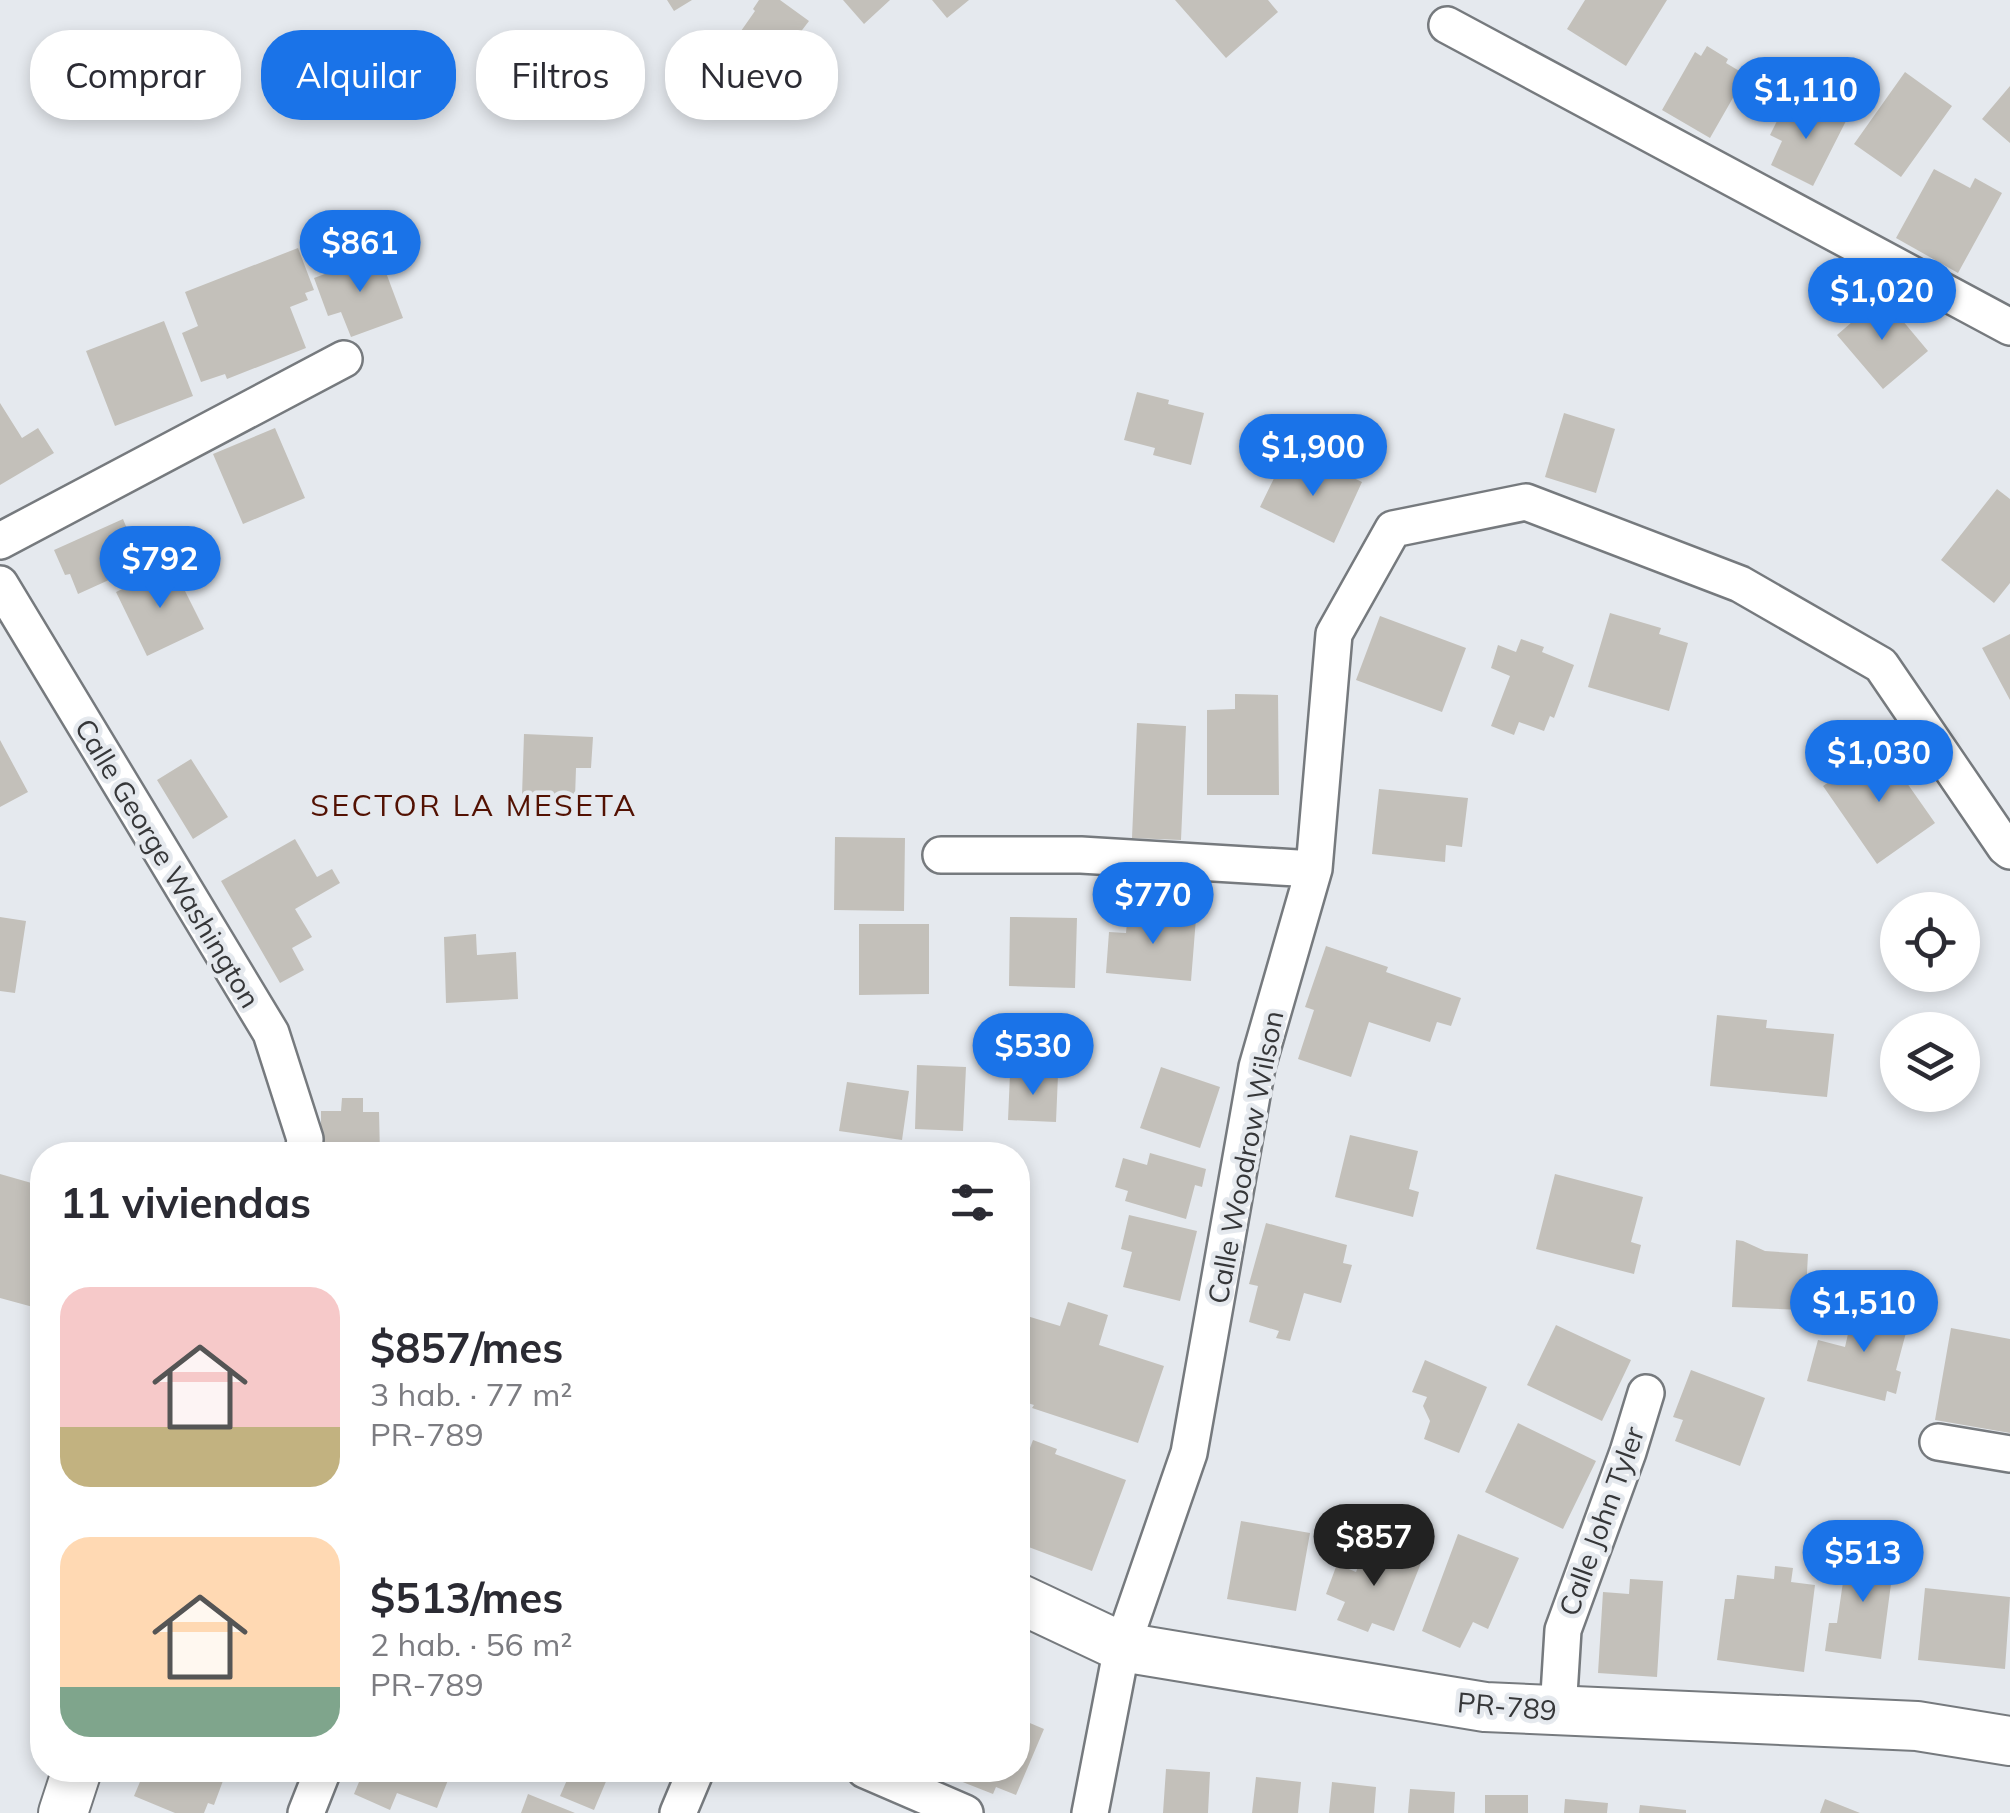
<!DOCTYPE html>
<html lang="es">
<head>
<meta charset="utf-8">
<style>
  :root { --surface:#fff; --page:#f2f2f3; --text:#2b2b33; --muted:#7c7c81; --accent:#1a73e8 }
  body { margin:0; font-family:Mulish,sans-serif; background:var(--page); color:var(--text); height:100vh; display:flex; flex-direction:column; font-size:38px; white-space:nowrap }
  * { box-sizing:border-box; margin:0 }
  p { font-size:32px; color:var(--muted) }
  .icon { flex:none; width:55px; height:55px; fill:none; stroke:currentColor; stroke-width:2; stroke-linecap:round; stroke-linejoin:round }
  .map { position:relative; flex:1; overflow:hidden }
  .side { position:absolute; left:30px; top:1142px; width:1000px; height:640px; display:flex; flex-direction:column; background:var(--surface); border-radius:40px; box-shadow:0 5px 15px #0003 }
  .side>* { flex:none }
  .hud { position:absolute; left:30px; top:30px; width:1000px; height:90px; display:flex; gap:20px }
  .buttons { position:absolute; left:1880px; top:892px; display:grid; gap:20px }
  .buttons a { display:grid; place-items:center; width:100px; height:100px; border-radius:50%; background:var(--surface); box-shadow:0 5px 15px #0003; font-size:50px }
  .price { position:absolute; translate:-50% -85px; padding:0 22px; border-radius:35px; background:var(--accent); color:#fff; font-size:32px; line-height:65px; filter:drop-shadow(0 2px 5px #0008) }
  .price::after { content:''; position:absolute; left:50%; top:60px; width:30px; height:22px; margin-left:-15px; background:inherit; clip-path:polygon(0 0,100% 0,50% 100%) }
  .price.selected { background:#222; color:#fff }
  ul { padding:0; list-style:none }
  li { display:flex; align-items:center; gap:30px; height:250px; padding:0 30px }
  li span { display:grid; place-items:center; flex:none; width:280px; height:200px; border-radius:30px; color:#555 }
  li>.icon { margin-inline-start:auto }
  span .icon { width:120px; height:120px; fill:#fffc; stroke-width:1 }
  li b { font-size:42px }
  h2 { display:flex; justify-content:space-between; align-items:center; height:120px; padding:0 30px; font-size:42px }
  .pill { padding:0 35px; border-radius:40px; background:var(--surface); box-shadow:0 5px 15px #0003; font-size:35px; line-height:90px }
  .pill.selected { background:var(--accent); color:#fff }
  .map>svg:first-child { display:block }
</style>
</head>
<body>
<div class="map">
<svg width="2010" height="1813" viewBox="0 0 2010 1813">
  <rect width="100%" height="100%" fill="#e5e9ee"/>
  <path fill="#c3c0ba" d="M667,0H692L674,11Z
    M759,0H780L809,21L793,42L786,37L731,111L704,92L707,86L699,80L729,38L734,41L755,11L753,9Z
    M843,0H890L864,24Z
    M932,0H969L947,18Z
    M1175,0H1268L1278,12L1226,58Z
    M1585,0H1667L1626,66L1567,29Z
    M1707,46L1728,59L1726,63L1746,75L1710,138L1662,110L1695,52L1701,56Z
    M1905,72L1952,106L1901,177L1854,144Z
    M2010,86V143L1982,119Z
    M1784,107L1801,116L1805,107L1825,117L1829,110L1847,119L1813,186L1771,165L1782,141L1770,135Z
    M1934,169L1970,188L1975,178L2002,193L1958,273L1896,238Z
    M298,248L314,290L305,293L308,300L290,307L306,348L227,379L225,374L201,382L182,333L198,326L185,292Z
    M379,254L403,318L351,337L341,312L328,316L314,278Z
    M1882,296L1928,351L1883,389L1837,335Z
    M164,321L193,396L115,426L86,351Z
    M1137,392L1169,400L1168,404L1204,413L1191,465L1153,455L1155,448L1124,440Z
    M0,403L22,438L38,428L54,453L0,485Z
    M1564,413L1615,429L1596,493L1545,477Z
    M275,428L305,498L243,524L213,454Z
    M1313,458L1362,482L1334,543L1260,507L1279,468L1303,479Z
    M1997,489L2010,499V583L1994,603L1941,560Z
    M123,519L142,565L78,594L70,574L65,575L54,550Z
    M172,565L204,629L147,656L116,592Z
    M1610,613L1661,628L1659,634L1688,643L1669,711L1588,687Z
    M1380,616L1466,648L1442,712L1356,680Z
    M2010,634V700L1982,648Z
    M1521,639L1544,647L1542,652L1574,665L1554,718L1550,716L1544,731L1519,722L1514,735L1491,726L1510,676L1491,668L1498,645L1516,652Z
    M1235,694L1278,695L1279,795H1207V710L1235,709Z
    M1137,723L1186,726L1181,840L1132,838Z
    M524,734L593,737L591,768H576L575,798L522,796Z
    M0,740L28,792L0,807Z
    M1881,746L1935,823L1877,864L1823,786Z
    M191,759L228,817L193,839L157,780Z
    M1379,789L1468,798L1462,847L1446,845L1445,862L1372,854Z
    M835,837L905,838L904,911L834,910Z
    M295,839L317,877L332,869L340,883L295,909L312,937L292,948L304,970L280,983L221,881Z
    M1128,912L1196,918L1191,981L1106,973L1109,932L1126,933Z
    M0,917L26,921L15,993L0,991Z
    M1010,917L1077,918L1075,988L1009,986Z
    M859,924H929V994L859,995Z
    M476,934L477,955L516,952L518,999L446,1003L444,937Z
    M1326,946L1388,967L1386,972L1461,998L1451,1026L1437,1022L1430,1042L1369,1022L1351,1077L1298,1059L1314,1010L1305,1007Z
    M1717,1015L1767,1020L1766,1028L1834,1034L1827,1097L1710,1086Z
    M917,1065L966,1067L963,1131L915,1129Z
    M1161,1067L1220,1087L1200,1148L1140,1128Z
    M1010,1074L1058,1075L1056,1122L1008,1120Z
    M847,1082L909,1091L902,1140L839,1131Z
    M342,1098H363V1112H379L380,1155H321V1111H341Z
    M1350,1135L1418,1151L1409,1189L1419,1192L1413,1217L1335,1197Z
    M1150,1153L1206,1169L1202,1187L1195,1185L1186,1219L1125,1201L1128,1191L1115,1187L1123,1158L1147,1165Z
    M0,1174L42,1186V1272L33,1307L0,1298Z
    M1555,1174L1643,1197L1631,1242L1641,1245L1634,1274L1536,1249Z
    M1129,1215L1197,1231L1180,1301L1123,1287L1132,1252L1121,1249Z
    M1266,1223L1347,1245L1343,1263L1352,1265L1341,1303L1304,1293L1290,1341L1276,1338L1279,1331L1249,1322L1258,1286L1249,1284Z
    M1736,1240L1743,1241L1765,1251L1808,1254L1805,1310L1732,1307Z
    M1861,1301L1911,1314L1896,1370L1901,1372L1896,1394L1887,1391L1885,1401L1807,1381L1818,1340L1845,1347L1848,1334L1852,1335Z
    M1068,1302L1108,1315L1099,1345L1164,1366L1138,1443L1032,1408L1034,1405L1018,1400V1346L1027,1316L1060,1326Z
    M1556,1325L1631,1360L1602,1421L1527,1385Z
    M1951,1328L2010,1339V1433L1935,1420Z
    M1425,1360L1487,1387L1459,1453L1424,1439L1430,1421L1423,1406L1427,1397L1412,1392Z
    M1691,1370L1765,1398L1740,1466L1675,1441L1683,1420L1673,1417Z
    M1518,1423L1596,1461L1563,1529L1485,1492Z
    M1033,1440L1057,1449L1055,1454L1126,1480L1092,1571L1018,1543V1443L1030,1448Z
    M1241,1521L1310,1533L1296,1611L1227,1599Z
    M1458,1534L1519,1558L1488,1629L1473,1622L1460,1648L1422,1631Z
    M1368,1543L1421,1563L1394,1631L1372,1623L1368,1632L1337,1620L1345,1602L1326,1594L1337,1564L1356,1572Z
    M1848,1548L1895,1554L1881,1659L1825,1651L1829,1623H1837Z
    M1775,1566L1793,1568L1791,1582L1815,1585L1804,1672L1717,1660L1725,1599H1734L1737,1575L1774,1579Z
    M1630,1579L1663,1581L1657,1677L1598,1673L1603,1592L1629,1594Z
    M1925,1588L2010,1597L2005,1669L1918,1660Z
    M1018,1718L1044,1729L1016,1795L996,1787L993,1794L955,1779L959,1770H1018Z
    M1166,1769L1210,1772L1208,1813H1163Z
    M145,1770L187,1771L227,1770L214,1805L208,1803L204,1813H175L134,1796Z
    M364,1770H452L437,1808L397,1793L390,1810L354,1794Z
    M541,1770H604L610,1772L594,1810L560,1796L567,1780Z
    M1256,1777L1301,1782L1298,1813H1252Z
    M1332,1782L1376,1787L1374,1813H1329Z
    M1410,1789L1455,1792L1454,1813H1408Z
    M528,1794L575,1813H521Z
    M1485,1795H1528V1813H1485Z
    M1565,1799L1608,1803L1607,1813H1564Z
    M1825,1799L1860,1813H1820Z
    M1640,1805L1686,1810V1813H1639Z"/>
  <g fill="none" stroke-linecap="round" stroke-linejoin="round">
    <defs>
      <path id="street" d="M1447,25L2010,327
        M0,541L344,359
        M0,584L271,1033L305,1139L303,1155
        M941,855H1081L1314,869
        M1938,1442L2010,1454
        M1558,1711L1563,1630L1628,1452L1646,1393
        M865,1770L965,1813
        M306,1813L323,1770
        M678,1813L696,1770
        M1090,1813L1122,1647L1189,1453L1257,1067L1314,869L1334,634L1393,529L1526,502L1740,584L1881,665L2005,847L2010,851"/>
      <path id="secondary" d="M1018,1598L1122,1647L1485,1707L1917,1726L2010,1741
        M63,1813L77,1770"/>
    </defs>
    <use href="#street" stroke="#767a7e" stroke-width="40"/>
    <use href="#secondary" stroke="#767a7e" stroke-width="52"/>
    <use href="#street" stroke="#fff" stroke-width="35"/>
    <use href="#secondary" stroke="#fff" stroke-width="48"/>
  </g>
  <g text-anchor="middle" dominant-baseline="central" stroke-width="9" stroke-linejoin="round" paint-order="stroke">
    <g font-size="28" fill="#363739" stroke="#e5e9ee">
      <text transform="translate(168 863) rotate(59)">Calle George Washington</text>
      <text transform="translate(1245 1157) rotate(-79)">Calle Woodrow Wilson</text>
      <text transform="translate(1601 1521) rotate(-70)">Calle John Tyler</text>
      <text transform="translate(1507 1706) rotate(5)">PR-789</text>
    </g>
    <g font-size="30" letter-spacing="2.5" fill="#531102" stroke="#e5e9ee">
      <text x="474" y="805">SECTOR LA MESETA</text>
    </g>
  </g>
</svg>
<div class="buttons">
<a><svg class="icon" aria-label="locate" viewBox="0 0 24 24"><circle cx="12" cy="12" r="6"/><path d="M12 2v4M12 18v4M2 12h4M18 12h4"/></svg></a>
<a><svg class="icon" aria-label="layers" viewBox="0 0 24 24"><path d="M12 4l9 5-9 5-9-5zM3 14l9 5 9-5"/></svg></a>
</div>
<b class="price" style="left:1806px;top:142px">$1,110</b>
<b class="price" style="left:360px;top:295px">$861</b>
<b class="price" style="left:1882px;top:343px">$1,020</b>
<b class="price" style="left:1313px;top:499px">$1,900</b>
<b class="price" style="left:160px;top:611px">$792</b>
<b class="price" style="left:1879px;top:805px">$1,030</b>
<b class="price" style="left:1153px;top:947px">$770</b>
<b class="price" style="left:1033px;top:1098px">$530</b>
<b class="price" style="left:1864px;top:1355px">$1,510</b>
<b class="price selected" style="left:1374px;top:1589px">$857</b>
<b class="price" style="left:1863px;top:1605px">$513</b>
<div class="hud">
<a class="pill">Comprar</a>
<a class="pill selected">Alquilar</a>
<a class="pill">Filtros</a>
<a class="pill">Nuevo</a>
</div>
<section class="side">
<h2>11 viviendas<svg class="icon" aria-label="filters" viewBox="0 0 24 24"><path d="M4 7h16M4 17h16"/><circle cx="9" cy="7" r="2"/><circle cx="15" cy="17" r="2"/></svg></h2>
<ul>
<li><span style="background:linear-gradient(#f6c9c9 70%,#c2b280 0)"><svg class="icon" aria-label="home" viewBox="0 0 24 24"><path d="M3 11l9-7 9 7M6 9v11h12V9"/></svg></span><div><b>$857/mes</b><p>3 hab. · 77 m²</p><p>PR-789</p></div></li>
<li><span style="background:linear-gradient(#ffd9b3 75%,#7fa58c 0)"><svg class="icon" aria-label="home" viewBox="0 0 24 24"><path d="M3 11l9-7 9 7M6 9v11h12V9"/></svg></span><div><b>$513/mes</b><p>2 hab. · 56 m²</p><p>PR-789</p></div></li>
</ul>
</section>
</div>
</body>
</html>
